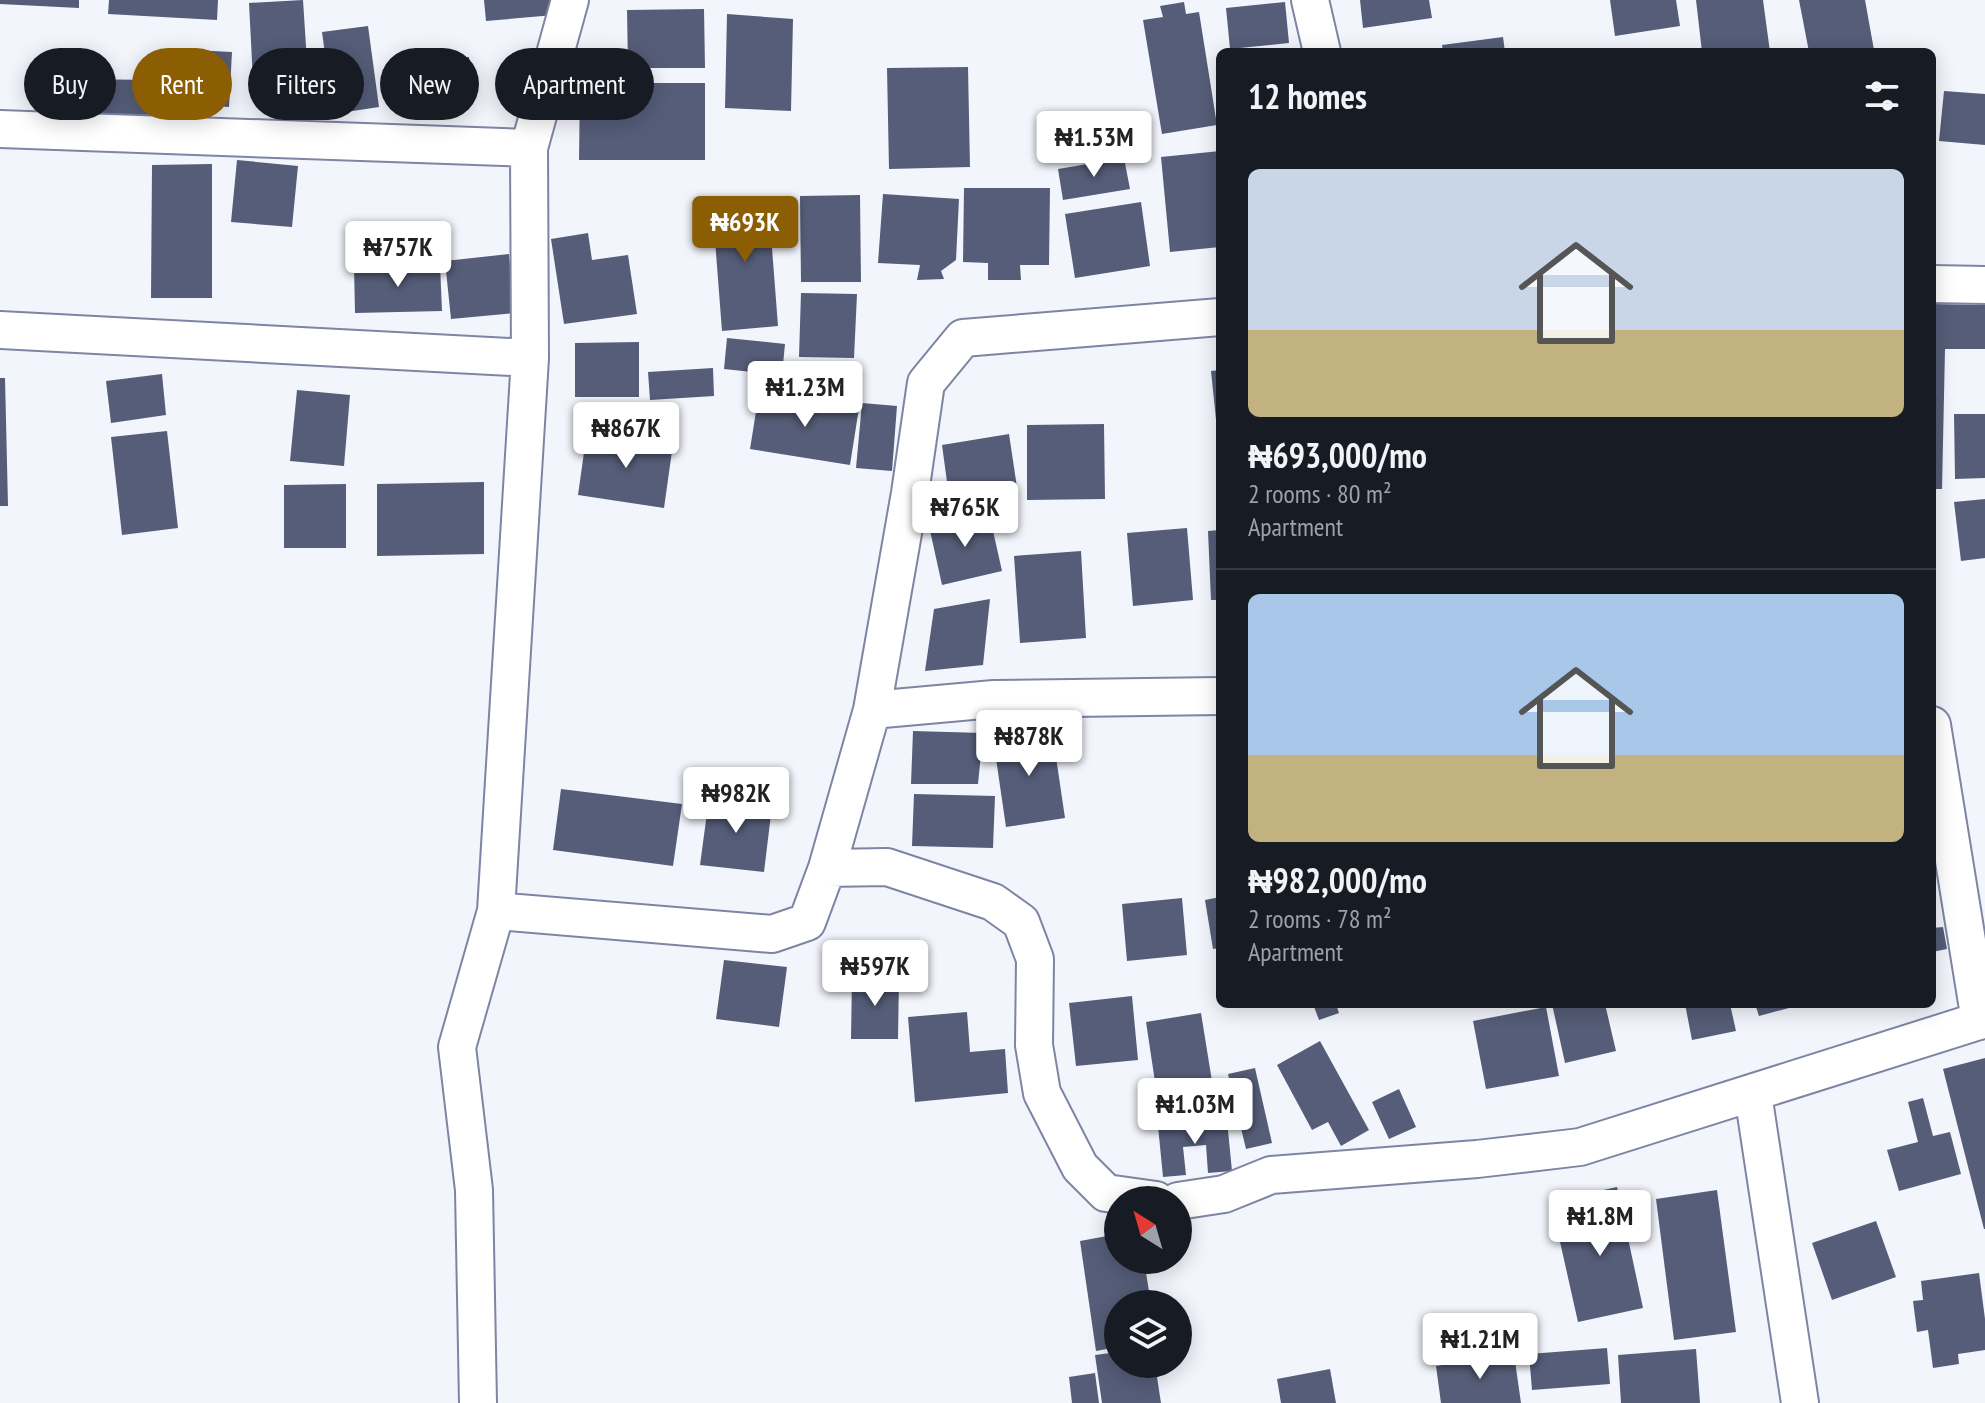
<!DOCTYPE html>
<html lang="en">
<head>
<meta charset="utf-8">
<style>
  :root { --surface:#171b24; --page:#242831; --text:#f1f3f6; --muted:#9ea1a6; --line:#363941; --accent:#8c5e04 }
  body { margin:0; font-family:"PT Sans Narrow",sans-serif; background:var(--page); color:var(--text); height:100vh; display:flex; flex-direction:column; font-size:30px; white-space:nowrap }
  * { box-sizing:border-box; margin:0 }
  p { font-size:26px; color:var(--muted) }
  .icon { flex:none; width:44px; height:44px; fill:none; stroke:currentColor; stroke-width:2; stroke-linecap:round; stroke-linejoin:round }
  .map { position:relative; flex:1; overflow:hidden }
  .side { position:absolute; left:1216px; top:48px; width:720px; height:960px; display:flex; flex-direction:column; background:var(--surface); border-radius:12px; box-shadow:0 4px 20px #0003 }
  .side>* { flex:none }
  .guide { position:absolute; left:24px; top:48px; width:760px; height:72px; display:flex; gap:16px }
  .needle { width:52px; rotate:323deg }
  .fabs { position:absolute; left:1104px; top:1186px; display:grid; gap:16px }
  .fabs a { display:grid; place-items:center; width:88px; height:88px; border-radius:50%; background:var(--surface); box-shadow:0 4px 20px #0003; font-size:40px }
  .price { position:absolute; translate:-50% -68px; padding:0 18px; border-radius:8px; background:#fff; color:#222; font-size:26px; line-height:52px; filter:drop-shadow(0 2px 4px #0008) }
  .price::after { content:''; position:absolute; left:50%; top:48px; width:24px; height:18px; margin-left:-12px; background:inherit; clip-path:polygon(0 0,100% 0,50% 100%) }
  .price.selected { background:var(--accent); color:#fff }
  ul { padding:0; list-style:none }
  li { display:grid; align-content:center; gap:16px; height:424px; padding:0 32px }
  li+li { border-top:2px solid var(--line) }
  li span { display:grid; place-items:center; height:248px; border-radius:12px; color:#555 }
  li>.icon { margin-inline-start:auto }
  span .icon { width:144px; height:144px; fill:#fffc; stroke-width:1 }
  li b { font-size:34px }
  h2 { display:flex; justify-content:space-between; align-items:center; height:96px; padding:0 32px; font-size:34px }
  .tag { padding:0 28px; border-radius:36px; background:var(--surface); box-shadow:0 4px 20px #0003; font-size:28px; line-height:72px }
  .tag.selected { background:var(--accent); color:#fff }
  .map>svg:first-child { display:block }
</style>
</head>
<body>
<div class="map">
<svg width="1985" height="1403" viewBox="0 0 1985 1403">
  <rect width="100%" height="100%" fill="#f3f5fc"/>
  <path fill="#555d78" d="M0,0H79V8L0,4Z
    M109,0H218L217,20L108,14Z
    M303,0L308,77L253,81L249,3Z
    M484,0H553L554,15L486,21Z
    M1360,0H1429L1432,18L1363,28Z
    M1610,0H1676L1680,26L1615,36Z
    M1696,0H1763L1770,52H1702Z
    M1799,0H1865L1874,50L1809,52Z
    M1184,2L1186,14L1199,12L1217,125L1162,134L1143,20L1163,17L1160,6Z
    M1285,2L1289,43L1230,49L1226,8Z
    M704,9L705,68H628L627,10Z
    M727,14L793,19L791,111L725,108Z
    M368,26L379,107L333,114L322,32Z
    M1503,37L1505,52H1443L1442,45Z
    M173,49L232,52L229,107L170,104Z
    M469,57L474,102L407,110L402,65Z
    M968,67L970,167L889,169L887,68Z
    M74,79L155,80V115L73,114Z
    M580,83H705V160H579Z
    M1944,91L1985,94V145L1939,141Z
    M1220,151V247L1170,252L1161,157Z
    M1124,158L1130,189L1063,200L1058,169Z
    M237,160L298,166L292,227L231,222Z
    M212,164V298H151L152,165Z
    M964,188H1050L1049,265H1020L1021,280H988V263L963,262Z
    M883,194L959,199L956,260L941,271L944,279L917,280L920,265L878,263Z
    M860,195L861,282H801L800,196Z
    M768,196L778,326L722,331L712,201Z
    M1141,202L1150,266L1075,278L1065,214Z
    M588,233L592,260L628,255L637,314L564,324L551,239Z
    M509,254L514,313L451,319L445,261Z
    M440,264L442,311L355,313L354,266Z
    M801,293L857,294L854,358L799,357Z
    M1932,304L1985,305V349H1945L1942,489H1932Z
    M727,338L785,344L782,375L724,369Z
    M639,342V397H575V343Z
    M713,368L714,396L650,400L648,372Z
    M1220,370V439H1218L1211,371Z
    M162,374L166,415L111,423L106,381Z
    M0,378H5L8,506H0Z
    M297,390L350,395L344,466L290,461Z
    M759,393L859,408L850,465L750,449Z
    M862,403L897,406L892,471L856,468Z
    M1954,414H1985V478L1955,479Z
    M1104,424L1105,499L1027,500V425Z
    M167,431L178,528L122,535L111,437Z
    M587,431L673,444L664,508L578,495Z
    M1009,434L1018,494L950,504L942,445Z
    M484,482V554L377,556V484Z
    M346,484V548H284V485Z
    M1985,499V558L1961,561L1954,502Z
    M989,513L1002,571L942,585L929,526Z
    M1187,528L1193,600L1133,606L1127,533Z
    M1220,530V600H1211L1208,531Z
    M1081,551L1086,638L1020,643L1014,556Z
    M990,599L983,665L925,671L934,609Z
    M1052,730L1065,818L1006,827L993,738Z
    M913,731L983,733L978,784H911Z
    M561,789L682,804L673,866L553,850Z
    M914,794L995,796L993,848L912,846Z
    M709,798L772,806L764,872L700,865Z
    M1220,897V948L1213,949L1205,900Z
    M1182,898L1187,955L1127,961L1122,904Z
    M1943,927L1947,949L1932,952V928Z
    M724,960L787,967L779,1027L716,1019Z
    M852,976L899,977L898,1039H851Z
    M1132,996L1138,1060L1076,1066L1069,1003Z
    M1313,1004H1336L1339,1013L1319,1020Z
    M1552,1004H1605L1616,1051L1565,1063Z
    M1685,1004H1730L1736,1031L1692,1040Z
    M1755,1004H1799L1800,1005L1759,1016Z
    M1546,1007L1559,1076L1486,1089L1473,1021Z
    M967,1012L970,1052L1005,1049L1008,1093L915,1102L908,1017Z
    M1201,1013L1216,1106L1160,1115L1146,1022Z
    M1320,1041L1369,1130L1341,1146L1328,1122L1312,1130L1277,1065Z
    M1985,1058V1229H1984L1943,1069Z
    M1255,1068L1272,1143L1246,1149L1228,1074Z
    M1399,1089L1416,1127L1389,1139L1372,1102Z
    M1923,1098L1933,1136L1950,1132L1961,1174L1899,1191L1887,1150L1918,1142L1908,1102Z
    M1227,1120L1232,1171L1208,1173L1206,1145L1183,1147L1186,1175L1163,1177L1158,1126Z
    M1617,1187L1643,1308L1578,1322L1556,1224L1581,1219L1576,1196Z
    M1717,1190L1736,1332L1674,1340L1656,1199Z
    M1876,1221L1896,1277L1832,1300L1812,1243Z
    M1118,1234V1260H1144L1151,1304H1118V1347L1096,1351L1080,1241Z
    M1979,1273L1985,1319V1350L1958,1354L1959,1364L1933,1368L1928,1330L1917,1332L1913,1301L1923,1300L1921,1281Z
    M1607,1348L1610,1384L1532,1390L1529,1354Z
    M1696,1349L1700,1403H1621L1618,1355Z
    M1118,1352V1364H1155L1161,1403H1102L1095,1355Z
    M1514,1354L1521,1403H1441L1436,1366Z
    M1330,1369L1336,1403H1281L1277,1379Z
    M1095,1373L1099,1403H1072L1069,1377Z"/>
  <g fill="none" stroke-linecap="round" stroke-linejoin="round">
    <defs>
      <path id="street" d="M1310,0L1322,52
        M0,129L529,148
        M1932,284L1985,285
        M0,330L530,358
        M872,710L994,699L1220,696
        M1932,725L1980,1021
        M827,868L887,867L993,902L1021,922L1035,959L1034,1045L1042,1093L1080,1167L1106,1193L1156,1200
        M496,911L772,934L807,922L827,868L872,710L910,493L926,383L963,338L1220,317
        M1753,1094L1800,1403
        M1178,1201L1224,1194L1271,1175L1477,1159L1580,1147L1985,1019
        M478,1403L474,1190L457,1047L496,911L530,358L529,148L570,0"/>
    </defs>
    <use href="#street" stroke="#7d85a3" stroke-width="40"/>
    <use href="#street" stroke="#fff" stroke-width="36"/>
  </g>
</svg>
<div class="fabs">
<a><svg class="needle" viewBox="-14 -14 28 28"><path d="M0-13l5 13h-10z" fill="#e53935"/><path d="M0 13l5-13h-10z" fill="#9ea1a6"/></svg></a>
<a><svg class="icon" aria-label="layers" viewBox="0 0 24 24"><path d="M12 4l9 5-9 5-9-5zM3 14l9 5 9-5"/></svg></a>
</div>
<b class="price" style="left:1094px;top:179px">₦1.53M</b>
<b class="price selected" style="left:745px;top:264px">₦693K</b>
<b class="price" style="left:398px;top:289px">₦757K</b>
<b class="price" style="left:805px;top:429px">₦1.23M</b>
<b class="price" style="left:626px;top:470px">₦867K</b>
<b class="price" style="left:965px;top:549px">₦765K</b>
<b class="price" style="left:1029px;top:778px">₦878K</b>
<b class="price" style="left:736px;top:835px">₦982K</b>
<b class="price" style="left:875px;top:1008px">₦597K</b>
<b class="price" style="left:1195px;top:1146px">₦1.03M</b>
<b class="price" style="left:1600px;top:1258px">₦1.8M</b>
<b class="price" style="left:1480px;top:1381px">₦1.21M</b>
<div class="guide">
<a class="tag">Buy</a>
<a class="tag selected">Rent</a>
<a class="tag">Filters</a>
<a class="tag">New</a>
<a class="tag">Apartment</a>
</div>
<section class="side">
<h2>12 homes<svg class="icon" aria-label="filters" viewBox="0 0 24 24"><path d="M4 7h16M4 17h16"/><circle cx="9" cy="7" r="2"/><circle cx="15" cy="17" r="2"/></svg></h2>
<ul>
<li><span style="background:linear-gradient(#c9d6e8 65%,#c2b280 0)"><svg class="icon" aria-label="home" viewBox="0 0 24 24"><path d="M3 11l9-7 9 7M6 9v11h12V9"/></svg></span><div><b>₦693,000/mo</b><p>2 rooms · 80 m²</p><p>Apartment</p></div></li>
<li><span style="background:linear-gradient(#a9c7e8 65%,#c2b280 0)"><svg class="icon" aria-label="home" viewBox="0 0 24 24"><path d="M3 11l9-7 9 7M6 9v11h12V9"/></svg></span><div><b>₦982,000/mo</b><p>2 rooms · 78 m²</p><p>Apartment</p></div></li>
</ul>
</section>
</div>
</body>
</html>
